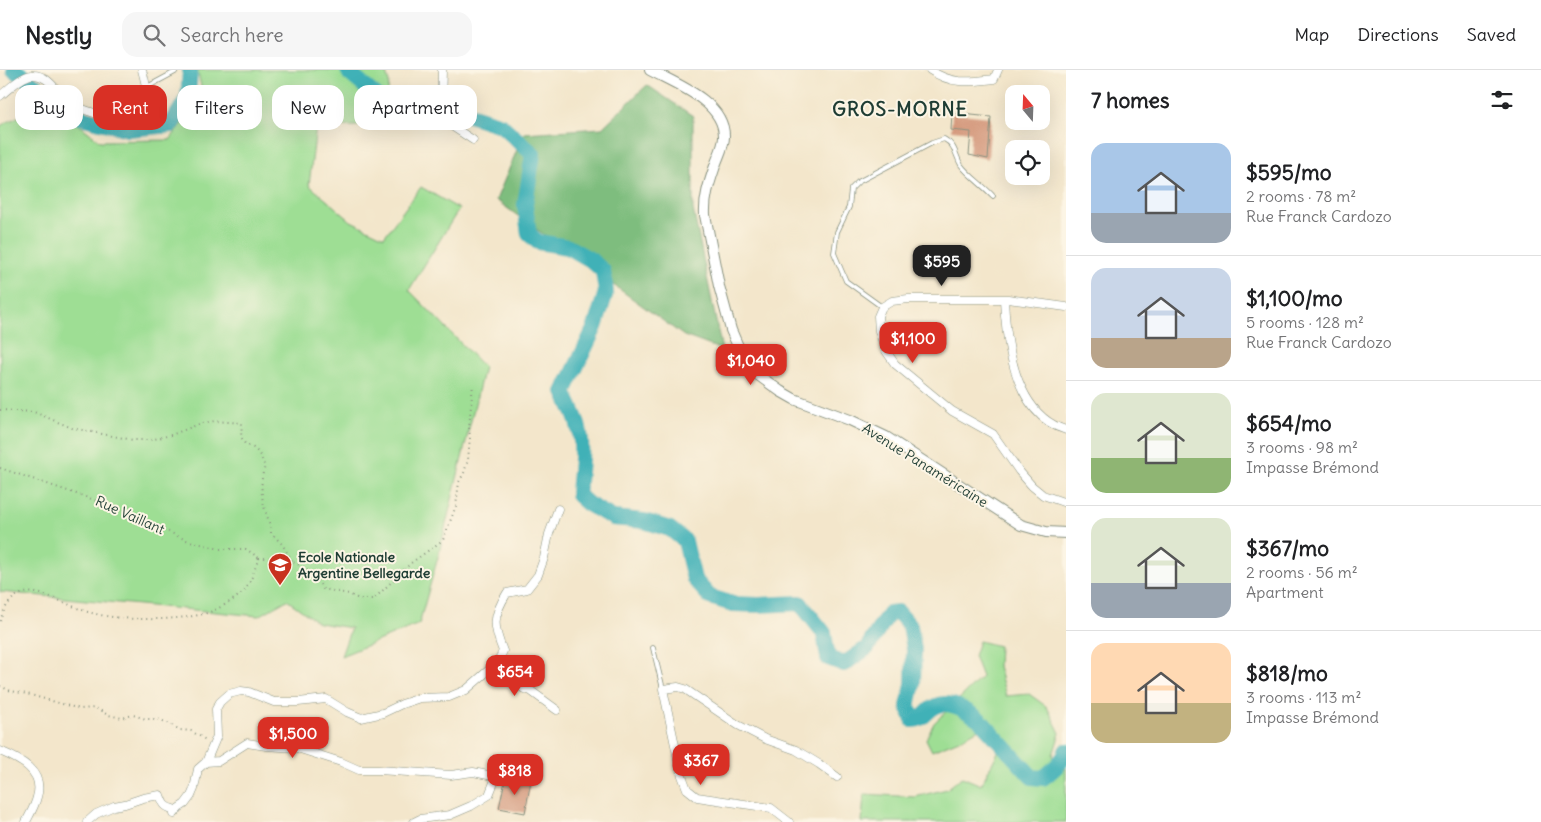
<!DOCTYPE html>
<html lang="en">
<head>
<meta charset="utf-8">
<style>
  :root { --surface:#fff; --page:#f6f6f6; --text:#202124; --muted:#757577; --line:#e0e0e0; --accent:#d93025 }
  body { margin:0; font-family:Delius,sans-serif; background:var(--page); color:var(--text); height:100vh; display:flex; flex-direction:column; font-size:19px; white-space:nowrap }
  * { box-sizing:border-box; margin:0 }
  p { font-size:16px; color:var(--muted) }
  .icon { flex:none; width:28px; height:28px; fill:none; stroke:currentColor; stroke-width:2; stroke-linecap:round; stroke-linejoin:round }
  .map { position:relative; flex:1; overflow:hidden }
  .drawer { display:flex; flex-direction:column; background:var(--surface); width:475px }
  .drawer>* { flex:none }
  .hud { position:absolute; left:15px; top:15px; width:475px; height:45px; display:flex; gap:10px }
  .needle { width:32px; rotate:341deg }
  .fabs { position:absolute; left:1005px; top:15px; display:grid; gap:10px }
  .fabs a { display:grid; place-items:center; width:45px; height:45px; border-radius:10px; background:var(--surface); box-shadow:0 5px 20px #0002; font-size:25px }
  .price { position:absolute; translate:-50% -42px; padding:0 11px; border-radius:10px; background:var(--accent); color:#fff; font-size:16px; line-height:32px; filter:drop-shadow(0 1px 2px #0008) }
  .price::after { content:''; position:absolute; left:50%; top:30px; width:15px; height:11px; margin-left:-8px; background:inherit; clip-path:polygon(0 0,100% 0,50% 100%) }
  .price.selected { background:#222; color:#fff }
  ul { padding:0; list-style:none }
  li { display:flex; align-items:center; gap:15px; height:125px; padding:0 25px }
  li+li { border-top:1px solid var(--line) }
  li span { display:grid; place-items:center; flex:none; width:140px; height:100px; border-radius:15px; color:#555 }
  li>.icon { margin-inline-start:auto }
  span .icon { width:60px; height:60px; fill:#fffc; stroke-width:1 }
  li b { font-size:21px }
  h2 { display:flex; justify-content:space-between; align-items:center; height:60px; padding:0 25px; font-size:21px }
  .tag { padding:0 18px; border-radius:15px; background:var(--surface); box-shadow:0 5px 20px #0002; font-size:18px; line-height:45px }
  .tag.selected { background:var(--accent); color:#fff }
  header { display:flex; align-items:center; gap:30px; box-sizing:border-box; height:70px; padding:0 25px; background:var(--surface); border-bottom:1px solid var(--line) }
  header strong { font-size:24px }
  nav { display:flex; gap:28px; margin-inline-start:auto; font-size:18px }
  .search { width:350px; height:45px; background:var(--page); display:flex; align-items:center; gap:12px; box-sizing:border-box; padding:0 18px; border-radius:15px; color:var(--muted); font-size:19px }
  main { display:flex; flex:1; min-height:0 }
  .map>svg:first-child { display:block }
</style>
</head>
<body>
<header>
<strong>Nestly</strong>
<div class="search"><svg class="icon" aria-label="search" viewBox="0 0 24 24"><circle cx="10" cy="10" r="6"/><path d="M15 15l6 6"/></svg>Search here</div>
<nav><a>Map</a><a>Directions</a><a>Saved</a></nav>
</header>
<main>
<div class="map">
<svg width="1066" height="752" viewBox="0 0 1066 752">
  <rect width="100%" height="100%" fill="#fcf5e5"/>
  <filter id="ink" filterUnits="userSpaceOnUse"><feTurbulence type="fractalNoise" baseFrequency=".02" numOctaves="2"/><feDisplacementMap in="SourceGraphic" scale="10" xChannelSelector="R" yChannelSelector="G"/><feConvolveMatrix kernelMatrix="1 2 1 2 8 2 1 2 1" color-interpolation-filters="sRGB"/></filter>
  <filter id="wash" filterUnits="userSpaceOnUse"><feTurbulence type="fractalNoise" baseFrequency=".0096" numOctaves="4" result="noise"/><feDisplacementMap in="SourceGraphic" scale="20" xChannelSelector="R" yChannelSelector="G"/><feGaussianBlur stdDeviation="1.12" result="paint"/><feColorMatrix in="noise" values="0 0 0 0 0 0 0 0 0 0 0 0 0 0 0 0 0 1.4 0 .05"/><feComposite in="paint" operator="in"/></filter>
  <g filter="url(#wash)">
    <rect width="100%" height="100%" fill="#f3e6cb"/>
    <path fill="#9ede94" stroke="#5e8e64" d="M197,0H385L389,12L386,41L361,56L316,57L309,115L351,151L384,167L421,117L459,139L409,220L484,297L438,487L419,554L341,586L351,558L319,553L287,530L259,546L0,522V56L49,31L100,71L170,70L203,24Z
      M979,571L999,576L998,596L1006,626L1029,624L1047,637L1060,663L1053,685L1060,702L1066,698V752H862L864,724L915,727L947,719L962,707L981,715L1001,676L988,654L959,670L932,681L926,669L934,653L982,607L974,586Z"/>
    <path fill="#7ebd7e" stroke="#4e7d59" d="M647,15L693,46V139L722,280L684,266L496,130L524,63L602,58Z"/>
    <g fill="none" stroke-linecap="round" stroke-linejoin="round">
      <path stroke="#40b1b7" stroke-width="16" d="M14,0L77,46L128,59L171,55L188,27L190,0
        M348,0L350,4L394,41L436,46L463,43L501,55L533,84L525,135L529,164L538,172L568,177L591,190L603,201L606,222L595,257L564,322C569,333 575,344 578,355C585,377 579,402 578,425L588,434L613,448L644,451L670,459L685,471L694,509L710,527L733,534L759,535L800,533L824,563L828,588L844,594L867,578L889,543L898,542L910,556L914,579L913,614L908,636L913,650C926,649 926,640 936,636C950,629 969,642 980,650L1032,707L1043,708C1052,701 1063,692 1066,681"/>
    </g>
    <g id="blocks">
      <path fill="#d4987b" d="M952,43L991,47L988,89L969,85L971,62L951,60Z
        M531,710L525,743L499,738L505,711Z"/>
    </g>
  </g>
  <g filter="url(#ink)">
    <use href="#blocks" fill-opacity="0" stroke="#899280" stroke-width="1"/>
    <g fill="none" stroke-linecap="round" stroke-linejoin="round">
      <defs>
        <path id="lane" d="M147,17L175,2L176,0
          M882,237L846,211L834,183L837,162L849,137L851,119L858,112L932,73L944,69C956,75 955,85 961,95C967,104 985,117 993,126
          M653,578L663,619"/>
        <path id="street" d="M442,0L441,34L444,51L473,70
          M930,0C952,15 969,12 994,9L998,0
          M0,26C9,19 21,6 32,5C50,4 58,26 72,34C87,42 118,52 135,47C139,46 142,44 145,42C150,27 146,15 142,0
          M1004,229C1006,274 1015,345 1066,360
          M1066,237L1008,229H908L892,231L882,237L878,246L879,261L886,281L895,294L952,341L993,364L1019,401L1032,416L1043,425L1066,433
          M500,588L514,611L524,619L531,621L557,640
          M0,681C19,689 45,701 37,727C35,736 30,744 26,752
          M206,692L219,691L247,673L266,676L297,678L341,692L359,700H379L451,705L473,702L493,706L495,710L489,725L471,736L450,745L420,749L414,752
          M87,752L96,744L114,736L125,734L143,728L160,725C163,733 164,737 173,739L174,744L179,738L185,734L191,726L194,719L198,699L206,692L217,666L216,639L220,632L229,624L241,621L249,622L274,632H298L326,629L347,642L361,648L383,643L402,634L420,628L449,627L466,620L498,592L503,581C493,556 492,547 507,523L527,519L538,505L544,488L549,464L558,439
          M789,752L771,738L697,727L687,719L681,703L663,619L678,617L685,619L738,655L765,669L796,680L819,694L837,707"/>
        <path id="secondary" d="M650,0C676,14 725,32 724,67C724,75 719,85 716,93C710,111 704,126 705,145L719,216L731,260L743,288L754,302L780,321L794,329L850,350L886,367L1021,455L1046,462L1066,463"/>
      </defs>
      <use href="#lane" stroke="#899280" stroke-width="5.5"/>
      <use href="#street" stroke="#899280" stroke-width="9"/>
      <use href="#secondary" stroke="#899280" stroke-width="12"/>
      <path stroke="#899280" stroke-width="2" stroke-dasharray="1 4" stroke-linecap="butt" d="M0,340L34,342L72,358L133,370H150L171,365L202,353L215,351L242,353L241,367L245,374C257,378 260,384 265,397C260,408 261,425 264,436C266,445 271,454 271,463L282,474L293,492
        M0,398L118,438L186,470L220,479H246L259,488
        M259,488C289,487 307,493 323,519L349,524L359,529H374L411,493L443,470L456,436L459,412L464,403L468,390L470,367L469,357L473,314
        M0,551C4,539 10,526 24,523C44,519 73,539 92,543C120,551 175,551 203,544C214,542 237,529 245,520C251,513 255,497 259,488
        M0,616L11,621L27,624L80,639L96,638L108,645L122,648L133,645L146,649H158L170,654L180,660L191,661L206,670"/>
      <use href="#lane" stroke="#fff" stroke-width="4"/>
      <use href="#street" stroke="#fff" stroke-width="8"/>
      <use href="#secondary" stroke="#fff" stroke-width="10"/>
    </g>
  </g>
  <defs>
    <symbol id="school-pin" viewBox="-11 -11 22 30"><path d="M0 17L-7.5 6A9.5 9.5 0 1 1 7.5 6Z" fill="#c8321e" stroke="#fcf5e5"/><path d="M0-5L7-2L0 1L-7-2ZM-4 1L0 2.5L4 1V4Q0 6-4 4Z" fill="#fff"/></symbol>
  </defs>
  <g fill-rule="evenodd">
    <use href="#school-pin" x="266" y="481" width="28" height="38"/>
  </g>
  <g text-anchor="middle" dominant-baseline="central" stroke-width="4" stroke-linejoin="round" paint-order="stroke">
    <g font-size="14" fill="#1f3d34" stroke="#fcf5e5">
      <text transform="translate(925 395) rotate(32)">Avenue Panaméricaine</text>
      <text transform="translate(130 445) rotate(24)">Rue Vaillant</text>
    </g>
    <g font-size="14" font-weight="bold" fill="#1f3d34" stroke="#fcf5e5" text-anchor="start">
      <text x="298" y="487">Ecole Nationale<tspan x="298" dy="16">Argentine Bellegarde</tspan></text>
    </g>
    <g font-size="19" font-weight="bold" letter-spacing="1" fill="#1f3d34" stroke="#fcf5e5">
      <text x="900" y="39">GROS-MORNE</text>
    </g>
  </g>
</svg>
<div class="fabs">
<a><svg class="needle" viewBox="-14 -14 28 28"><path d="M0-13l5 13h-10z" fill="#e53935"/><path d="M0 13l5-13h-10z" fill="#757577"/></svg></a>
<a><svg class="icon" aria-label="locate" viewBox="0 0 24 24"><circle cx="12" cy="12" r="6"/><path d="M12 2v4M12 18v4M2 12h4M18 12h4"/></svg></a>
</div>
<b class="price selected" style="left:942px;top:217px">$595</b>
<b class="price" style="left:913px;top:294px">$1,100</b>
<b class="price" style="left:751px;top:316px">$1,040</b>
<b class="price" style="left:515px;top:627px">$654</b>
<b class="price" style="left:293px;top:689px">$1,500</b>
<b class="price" style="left:701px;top:716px">$367</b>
<b class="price" style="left:515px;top:726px">$818</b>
<div class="hud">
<a class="tag">Buy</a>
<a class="tag selected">Rent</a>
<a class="tag">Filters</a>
<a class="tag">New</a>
<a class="tag">Apartment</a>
</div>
</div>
<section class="drawer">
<h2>7 homes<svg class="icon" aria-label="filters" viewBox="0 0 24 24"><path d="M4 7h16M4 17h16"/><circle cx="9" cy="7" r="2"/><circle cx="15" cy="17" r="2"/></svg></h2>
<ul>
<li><span style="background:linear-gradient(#a9c7e8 70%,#9aa5b1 0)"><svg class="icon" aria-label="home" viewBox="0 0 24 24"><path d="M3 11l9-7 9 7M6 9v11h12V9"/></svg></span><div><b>$595/mo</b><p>2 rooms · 78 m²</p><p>Rue Franck Cardozo</p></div></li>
<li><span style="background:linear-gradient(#c9d6e8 70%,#b9a48a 0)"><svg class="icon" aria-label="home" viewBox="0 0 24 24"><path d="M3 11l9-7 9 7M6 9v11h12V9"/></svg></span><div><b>$1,100/mo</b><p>5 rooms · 128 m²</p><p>Rue Franck Cardozo</p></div></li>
<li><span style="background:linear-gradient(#dfe7d0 65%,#8fb573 0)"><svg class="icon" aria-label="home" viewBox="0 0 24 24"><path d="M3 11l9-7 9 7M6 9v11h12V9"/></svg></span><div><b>$654/mo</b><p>3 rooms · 98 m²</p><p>Impasse Brémond</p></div></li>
<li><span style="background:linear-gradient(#dfe7d0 65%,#9aa5b1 0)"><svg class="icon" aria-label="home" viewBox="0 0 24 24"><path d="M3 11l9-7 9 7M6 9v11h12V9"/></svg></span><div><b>$367/mo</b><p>2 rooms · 56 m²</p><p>Apartment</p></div></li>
<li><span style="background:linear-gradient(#ffd9b3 60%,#c2b280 0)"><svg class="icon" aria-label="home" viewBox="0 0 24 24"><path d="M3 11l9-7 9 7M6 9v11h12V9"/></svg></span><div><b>$818/mo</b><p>3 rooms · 113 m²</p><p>Impasse Brémond</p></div></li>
</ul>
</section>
</main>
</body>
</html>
